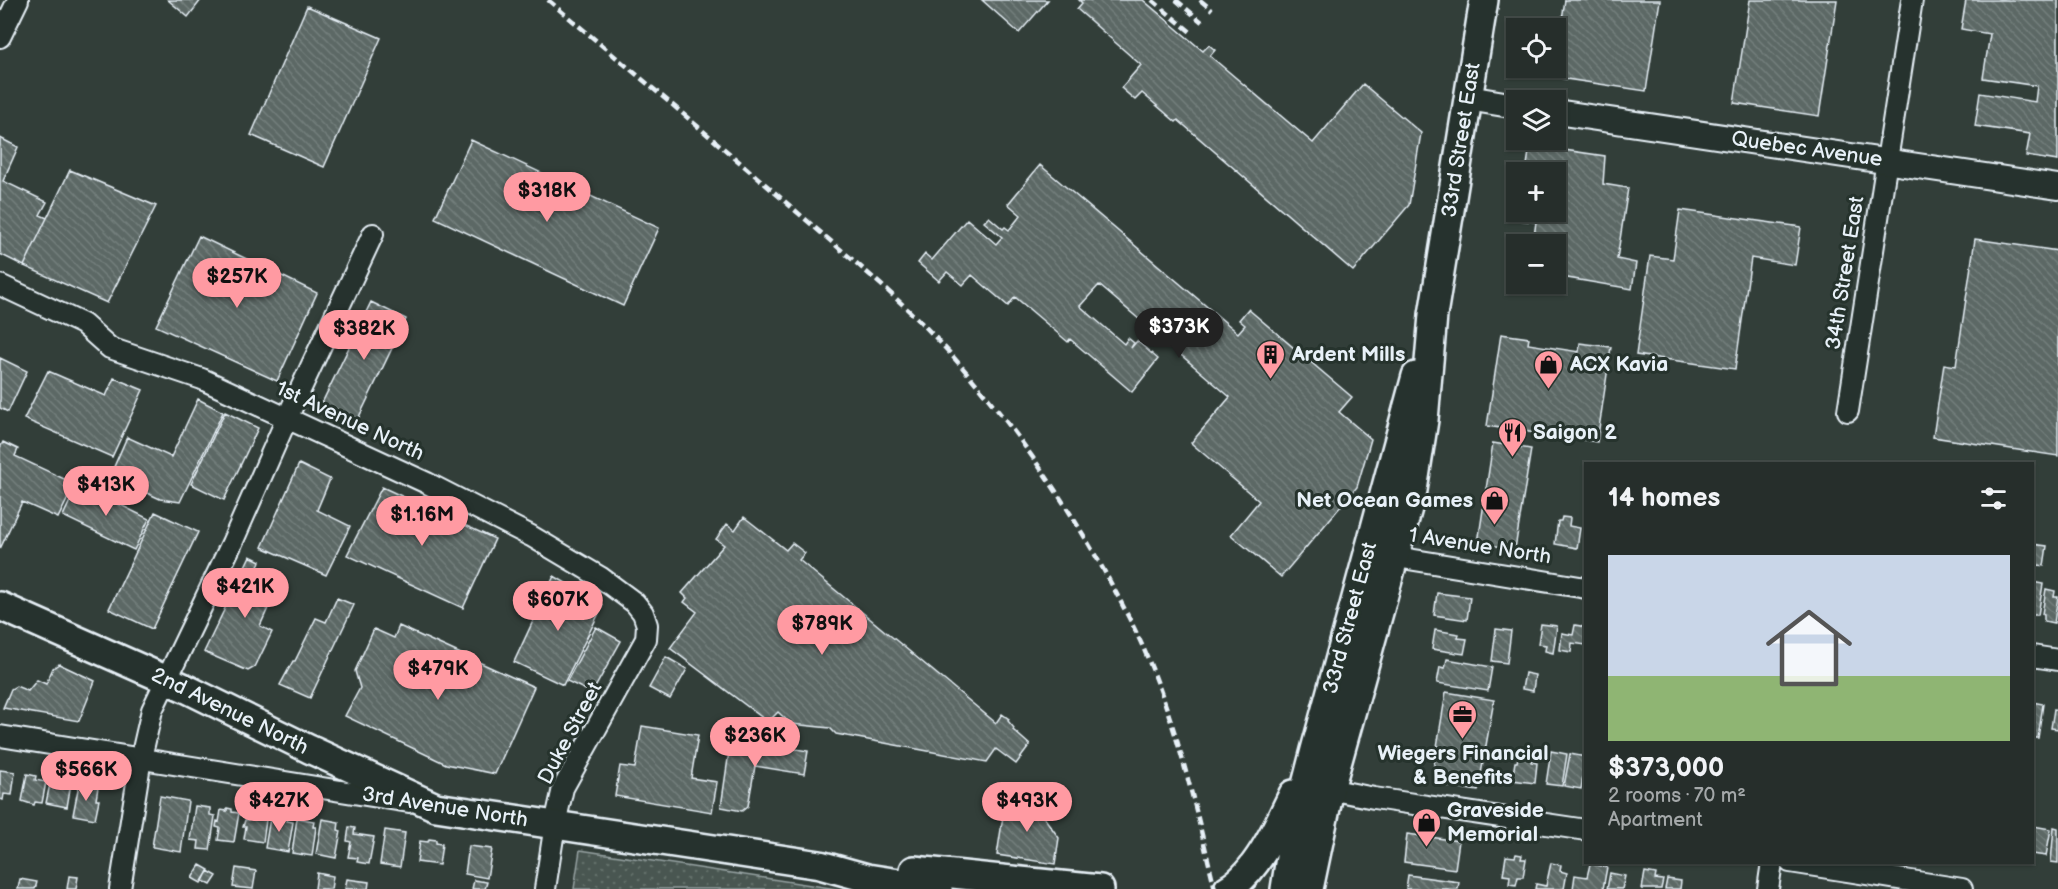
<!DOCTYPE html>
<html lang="en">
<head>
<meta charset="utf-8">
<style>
  :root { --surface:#262e2b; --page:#323a37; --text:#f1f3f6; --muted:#a4a8a9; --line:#424a47; --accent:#ff9aa2 }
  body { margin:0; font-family:"Balsamiq Sans",sans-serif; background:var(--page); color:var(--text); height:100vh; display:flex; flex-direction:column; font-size:22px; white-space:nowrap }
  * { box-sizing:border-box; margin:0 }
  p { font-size:20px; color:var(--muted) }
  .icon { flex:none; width:33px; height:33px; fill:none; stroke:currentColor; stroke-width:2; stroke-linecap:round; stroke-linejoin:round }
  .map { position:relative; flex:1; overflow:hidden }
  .panel { position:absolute; left:1584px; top:462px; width:450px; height:402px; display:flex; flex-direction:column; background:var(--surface); border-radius:0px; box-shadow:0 2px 4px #0004,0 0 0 2px var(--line) }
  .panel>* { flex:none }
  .controls { position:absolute; left:1506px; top:18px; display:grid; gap:12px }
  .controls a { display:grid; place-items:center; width:60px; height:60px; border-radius:0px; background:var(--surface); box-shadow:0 2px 4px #0004,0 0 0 2px var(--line); font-size:30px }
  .price { position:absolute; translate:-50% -51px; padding:0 14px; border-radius:21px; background:var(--accent); color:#111; font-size:20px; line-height:39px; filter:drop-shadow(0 2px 3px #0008) }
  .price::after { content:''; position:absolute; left:50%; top:36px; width:18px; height:14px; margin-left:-9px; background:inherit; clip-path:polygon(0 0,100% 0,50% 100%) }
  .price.current { background:#222; color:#fff }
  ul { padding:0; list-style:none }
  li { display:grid; align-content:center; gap:12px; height:318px; padding:0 24px }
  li+li { border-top:2px solid var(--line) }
  li span { display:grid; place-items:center; height:186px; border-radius:0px; color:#555 }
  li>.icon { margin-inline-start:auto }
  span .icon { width:108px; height:108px; fill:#fffc; stroke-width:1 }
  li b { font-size:26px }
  h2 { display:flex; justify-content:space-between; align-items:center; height:72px; padding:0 24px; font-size:26px }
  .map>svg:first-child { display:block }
</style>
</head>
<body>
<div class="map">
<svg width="2058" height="889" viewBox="0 0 2058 889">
  <defs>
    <pattern id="grass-dots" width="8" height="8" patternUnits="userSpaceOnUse" patternTransform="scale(1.5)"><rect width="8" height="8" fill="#495651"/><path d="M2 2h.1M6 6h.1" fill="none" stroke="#636f6b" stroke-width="1.8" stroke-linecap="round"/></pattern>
    <pattern id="building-back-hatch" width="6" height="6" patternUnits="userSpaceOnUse" patternTransform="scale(1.5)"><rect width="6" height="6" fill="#5c6865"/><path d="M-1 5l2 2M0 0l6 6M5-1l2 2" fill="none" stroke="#737e7c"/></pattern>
  </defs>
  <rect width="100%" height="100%" fill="#323e39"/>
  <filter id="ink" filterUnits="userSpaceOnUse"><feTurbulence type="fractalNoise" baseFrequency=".0167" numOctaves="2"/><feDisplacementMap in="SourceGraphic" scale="12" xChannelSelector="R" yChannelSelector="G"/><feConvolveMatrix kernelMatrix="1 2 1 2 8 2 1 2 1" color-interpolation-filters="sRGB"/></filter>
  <g filter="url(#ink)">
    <path fill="url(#grass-dots)" stroke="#98a4a4" stroke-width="1.5" d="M580,850L837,889H574Z"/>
    <path fill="url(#building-back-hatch)" stroke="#e8f1f8" stroke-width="1.5" d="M168,0H201L188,17Z
      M982,0H1048L1019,33Z
      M1079,0H1143L1203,51L1209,45L1215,50L1210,56L1313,143L1363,84L1421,133L1409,205L1353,271L1178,120L1176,122L1142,93L1135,100L1121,88L1141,65L1077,9L1082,3Z
      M1565,0H1660L1646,91L1553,77Z
      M1750,0H1837L1819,116L1734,103Z
      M1966,0H2058V161L2026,156L2030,134L1975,126L1980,93L2035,102L2037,86L1983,78L1990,34L1961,29Z
      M307,6L381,38L324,167L251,135Z
      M0,138L18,147L3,181L47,202L40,215L47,218L24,266L0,254Z
      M471,140L659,228L623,306L435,218Z
      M1530,145L1605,156L1603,184L1628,188L1617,259L1636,263L1632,289L1556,276V244H1533L1536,222L1519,220L1520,212H1556V172H1526Z
      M1040,165L1238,333L1245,325L1239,320L1248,309L1352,397L1339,412L1371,439L1357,487L1281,577L1231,535L1259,501L1191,443L1230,397L1099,285L1080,306L1124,344L1128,338L1134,343L1131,348L1137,341L1158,359L1132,392L1070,339L1068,342L1015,297L1008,306L972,275L963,285L947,272L939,281L918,263L925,254L932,260L967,219L996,244L1002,237L984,222L989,217L1003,229L1005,227L1009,230L1021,215L1008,204Z
      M70,170L156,206L107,303L24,266Z
      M1680,210L1801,227L1795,265L1751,258L1735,369L1636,355L1650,256L1673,259Z
      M199,236L317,293L277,381L156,326Z
      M1975,239L2058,251V456L1933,437L1944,364L1956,366Z
      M371,302L406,319L358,419L322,403Z
      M1501,334L1529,338L1528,344L1579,352L1580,343L1611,347L1597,442L1487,426Z
      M0,358L27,371L8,412L0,408Z
      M48,371L106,396L114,378L143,390L112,457L24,419Z
      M198,399L223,412L180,502L160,499L110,476L127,437L171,457Z
      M225,412L258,428L224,500L191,484Z
      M3,442L18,449L15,456L75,484L58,518L22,502L0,549V448Z
      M1493,443L1531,449L1515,549L1478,543Z
      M299,464L330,479L317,510L350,526L326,575L262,547Z
      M78,484L149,519L134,550L63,516Z
      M382,487L495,539L463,608L347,555Z
      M155,512L198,532L152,629L109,609Z
      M744,517L786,550L792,543L805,553L799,560L996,723L1002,714L1009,719L1008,721L1014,728L1013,730L1030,745L1016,764L996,749L987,762L836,734L830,728L791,724L778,712L768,722L670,648L697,612L684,602L687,598L682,593L724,545L716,539L727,524L735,530Z
      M1562,517L1570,518L1569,526L1580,528L1577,548L1555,544L1558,521H1561Z
      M2032,544L2047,546L2044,566L2032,564Z
      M250,556L260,561L258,567L282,577L260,626L272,632L255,667L248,671L204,652Z
      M554,576L603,605L563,685L514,662Z
      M2032,582L2043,584L2038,615H2032Z
      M2046,589L2055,591L2054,597H2058L2054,623L2044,621V615L2042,614Z
      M1437,593L1470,597L1467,620L1434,615Z
      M337,598L354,605L310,698L280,685L293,661H295L316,618L326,622Z
      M1541,624L1557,626L1553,653L1545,651L1546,645L1538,644Z
      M1575,625L1586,627V645L1572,643L1571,652L1560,650L1562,633L1573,635Z
      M399,626L534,687L495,774L446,764L345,716L360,688L355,671L374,629L394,638Z
      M596,627L621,641L592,693L567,681Z
      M1496,629L1511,631L1507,663L1492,661Z
      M1435,630L1459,634L1458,638L1467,639L1464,654L1432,649Z
      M666,657L687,669L670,699L649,688Z
      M1447,659L1492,667L1488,691L1437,683L1440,667L1445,668Z
      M59,664L95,681L79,721L3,708L11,689L16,686L28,691L37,680L46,684L53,668Z
      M1525,673L1535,675L1533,691L1522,689Z
      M1446,692L1494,700L1478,791L1440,785L1433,771Z
      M2032,702L2043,704L2038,738H2034L2033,742Z
      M2054,709L2058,710V729L2051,728Z
      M642,726L698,735L691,778L717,782L712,812L615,796L620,766L635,768Z
      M731,738L808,751L804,774L755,766L748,806L742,811L721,807Z
      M1551,751L1567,754L1562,786L1546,784Z
      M1519,753L1533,755L1531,762L1537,763L1535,783L1512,780L1515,762H1517Z
      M1570,754L1586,757L1581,789L1564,786Z
      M0,770L15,772L12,795L4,794L3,800L0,799Z
      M27,774L36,776L35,780L46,782L42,803L35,802L34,805L22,801Z
      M60,775L69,776L68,782L71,783L67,807L46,803L51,779L60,780Z
      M79,784L98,787L96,800H99L95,819L73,815Z
      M160,796L188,801L181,852L152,847Z
      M1006,797L1033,802L1059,838L1055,864L997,855Z
      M195,806L210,808V815L215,816L210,850L198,849L199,841L190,840Z
      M227,808L232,809V812L239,813L234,842L218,840L220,828L216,827L217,821L219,822L221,810L227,811Z
      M257,809L267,813L263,842L244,839L246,827H243L245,820H248L250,810L256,811Z
      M271,812L288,815L287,821L293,822L288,852L265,848Z
      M297,818L314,821L313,827H316L312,856L292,853Z
      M322,819L339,822L338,830L341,831L336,858L316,854Z
      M2033,826L2051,829L2046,856L2032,854Z
      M349,827L355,828L354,834L374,837L369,864L357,862L358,858L348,857L351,842L347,841Z
      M2054,827L2058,828V863L2051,862Z
      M385,830L405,833L400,867L380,864Z
      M1407,834L1459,841L1455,869L1404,862Z
      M429,839L436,840V843L442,844L439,865L417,862L420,841L428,842Z
      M469,846L492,849L487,878L465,874Z
      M1516,854L1522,855L1521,859H1526L1523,877H1518L1516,885L1509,884L1510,876L1503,875L1506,856L1515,857Z
      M1551,863L1561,865L1560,871L1567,873L1564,889H1535L1536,884L1546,886Z
      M1590,864L1607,867L1603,889H1573L1575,875L1587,877Z
      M200,865L209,870L201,883L192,878Z
      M236,868L256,871L253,889L233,887Z
      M208,871L217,876L211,885L203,881Z
      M1645,872L1656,874L1655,879L1663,880L1661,889H1642Z
      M317,873L333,876L331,889H315Z
      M1610,873L1625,876L1622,889H1607Z
      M1408,875L1459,882L1458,889H1406Z
      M69,876L78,877L76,889H67Z
      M20,879L37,882L35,889H18Z
      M347,879L369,882L368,889H345Z
      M1667,879L1681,881L1680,889H1665Z
      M474,880L487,882L485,889H472Z"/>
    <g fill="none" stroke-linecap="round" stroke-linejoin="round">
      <defs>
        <path id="minor" d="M0,37L18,0
          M0,285L83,324L110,348L202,379L427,483L531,536L600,577L635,603L643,613L647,625L646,639L563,788L555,824L545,889
          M1848,411L1912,0
          M1384,555L1586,588
          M2032,656L2058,660
          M0,736L409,802
          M1319,787L1374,798L1586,830
          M1790,862L1962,889
          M120,889L141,758L152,710L232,543L287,418L373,234
          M1768,889L1772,862"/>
        <path id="tertiary" d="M1468,98L1516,106
          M1556,112L2058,187"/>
        <path id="secondary" d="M0,606L185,688L309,749L436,807L820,865L867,878L938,889
          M914,870L1100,889
          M1228,889C1257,873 1279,823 1293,794
          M1285,889L1295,827L1315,750L1416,376
          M1309,889L1330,789L1413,490L1424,420L1433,315L1484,0"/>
      </defs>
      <use href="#minor" stroke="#e8f1f8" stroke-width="24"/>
      <use href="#tertiary" stroke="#e8f1f8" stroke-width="28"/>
      <use href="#secondary" stroke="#e8f1f8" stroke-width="32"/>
      <use href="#minor" stroke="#26332d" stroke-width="20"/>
      <use href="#tertiary" stroke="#26332d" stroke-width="24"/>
      <use href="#secondary" stroke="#26332d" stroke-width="27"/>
      <path stroke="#e8f1f8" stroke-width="4.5" stroke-dasharray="9 4.5" stroke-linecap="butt" d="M548,0C631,70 715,140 797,212C844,253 894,293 937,339C1017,426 1084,525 1136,632C1175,714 1194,802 1215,889
        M1152,0L1193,34
        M1176,0L1202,22
        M1200,0L1212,10"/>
    </g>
  </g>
  <defs>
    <symbol id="building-pin" viewBox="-11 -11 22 30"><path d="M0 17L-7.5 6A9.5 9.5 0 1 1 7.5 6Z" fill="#ff9aa2" stroke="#26332d"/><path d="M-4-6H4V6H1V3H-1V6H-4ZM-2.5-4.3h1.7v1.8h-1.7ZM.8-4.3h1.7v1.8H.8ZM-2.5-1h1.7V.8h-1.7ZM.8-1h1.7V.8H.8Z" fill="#111"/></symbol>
    <symbol id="shop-pin" viewBox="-11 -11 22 30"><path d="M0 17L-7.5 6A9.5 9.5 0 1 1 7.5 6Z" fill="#ff9aa2" stroke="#26332d"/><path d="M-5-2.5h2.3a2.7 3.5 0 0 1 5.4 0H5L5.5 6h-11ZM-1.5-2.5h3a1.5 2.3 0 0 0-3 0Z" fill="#111"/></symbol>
    <symbol id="restaurant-pin" viewBox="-11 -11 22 30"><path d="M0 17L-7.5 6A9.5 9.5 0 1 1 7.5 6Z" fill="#ff9aa2" stroke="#26332d"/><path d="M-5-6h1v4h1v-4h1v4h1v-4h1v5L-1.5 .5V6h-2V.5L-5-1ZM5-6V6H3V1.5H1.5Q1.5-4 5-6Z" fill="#111"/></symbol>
    <symbol id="office-pin" viewBox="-11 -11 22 30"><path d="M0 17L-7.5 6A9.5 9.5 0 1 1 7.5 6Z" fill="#ff9aa2" stroke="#26332d"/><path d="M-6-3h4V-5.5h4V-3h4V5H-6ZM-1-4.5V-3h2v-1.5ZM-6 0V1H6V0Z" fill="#111"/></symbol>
  </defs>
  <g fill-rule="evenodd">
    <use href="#building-pin" x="1254" y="338" width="33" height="45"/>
    <use href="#shop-pin" x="1532" y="348" width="33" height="45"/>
    <use href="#restaurant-pin" x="1496" y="416" width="33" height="45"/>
    <use href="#shop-pin" x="1478" y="484" width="33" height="45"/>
    <use href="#office-pin" x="1446" y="698" width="33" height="45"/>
    <use href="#shop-pin" x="1410" y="806" width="33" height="45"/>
  </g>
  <g text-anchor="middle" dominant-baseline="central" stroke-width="6" stroke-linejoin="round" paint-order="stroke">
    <g font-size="21" fill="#e8f1f8" stroke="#26332d">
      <text transform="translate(1461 140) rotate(-81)">33rd Street East</text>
      <text transform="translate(1807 149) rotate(8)">Quebec Avenue</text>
      <text transform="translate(1845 273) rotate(-81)">34th Street East</text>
      <text transform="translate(350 421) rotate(25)">1st Avenue North</text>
      <text transform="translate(1480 546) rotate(9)">1 Avenue North</text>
      <text transform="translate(1350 618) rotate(-75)">33rd Street East</text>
      <text transform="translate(230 711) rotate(26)">2nd Avenue North</text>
      <text transform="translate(570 733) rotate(-62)">Duke Street</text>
      <text transform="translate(445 807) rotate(9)">3rd Avenue North</text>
    </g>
    <g font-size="21" font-weight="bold" fill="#e8f1f8" stroke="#26332d" text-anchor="start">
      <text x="1292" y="354">Ardent Mills</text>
      <text x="1570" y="364">ACX Kavia</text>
      <text x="1533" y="432">Saigon 2</text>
      <text x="1473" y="500" text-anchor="end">Net Ocean Games</text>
      <text x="1463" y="753" text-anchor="middle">Wiegers Financial<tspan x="1463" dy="24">&amp; Benefits</tspan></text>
      <text x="1447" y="810">Graveside<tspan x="1447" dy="24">Memorial</tspan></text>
    </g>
  </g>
</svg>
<div class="controls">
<a><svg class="icon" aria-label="locate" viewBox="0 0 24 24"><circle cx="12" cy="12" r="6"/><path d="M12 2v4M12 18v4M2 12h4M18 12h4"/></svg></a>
<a><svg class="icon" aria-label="layers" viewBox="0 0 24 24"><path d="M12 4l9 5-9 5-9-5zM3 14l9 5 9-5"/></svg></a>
<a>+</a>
<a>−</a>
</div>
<b class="price" style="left:547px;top:223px">$318K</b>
<b class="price" style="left:237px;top:309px">$257K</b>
<b class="price current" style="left:1179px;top:359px">$373K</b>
<b class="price" style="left:364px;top:361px">$382K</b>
<b class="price" style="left:106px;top:517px">$413K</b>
<b class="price" style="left:422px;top:547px">$1.16M</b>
<b class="price" style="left:245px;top:619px">$421K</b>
<b class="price" style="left:558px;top:632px">$607K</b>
<b class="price" style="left:822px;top:656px">$789K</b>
<b class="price" style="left:438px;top:701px">$479K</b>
<b class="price" style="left:755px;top:768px">$236K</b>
<b class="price" style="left:86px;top:802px">$566K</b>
<b class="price" style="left:279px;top:833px">$427K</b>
<b class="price" style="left:1027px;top:833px">$493K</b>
<section class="panel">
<h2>14 homes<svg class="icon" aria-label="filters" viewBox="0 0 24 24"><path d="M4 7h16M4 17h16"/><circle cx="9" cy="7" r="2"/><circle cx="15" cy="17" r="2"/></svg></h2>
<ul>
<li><span style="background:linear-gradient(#c9d6e8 65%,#8fb573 0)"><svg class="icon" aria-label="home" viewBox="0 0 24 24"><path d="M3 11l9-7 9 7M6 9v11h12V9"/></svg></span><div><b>$373,000</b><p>2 rooms · 70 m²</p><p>Apartment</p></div></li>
</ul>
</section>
</div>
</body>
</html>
